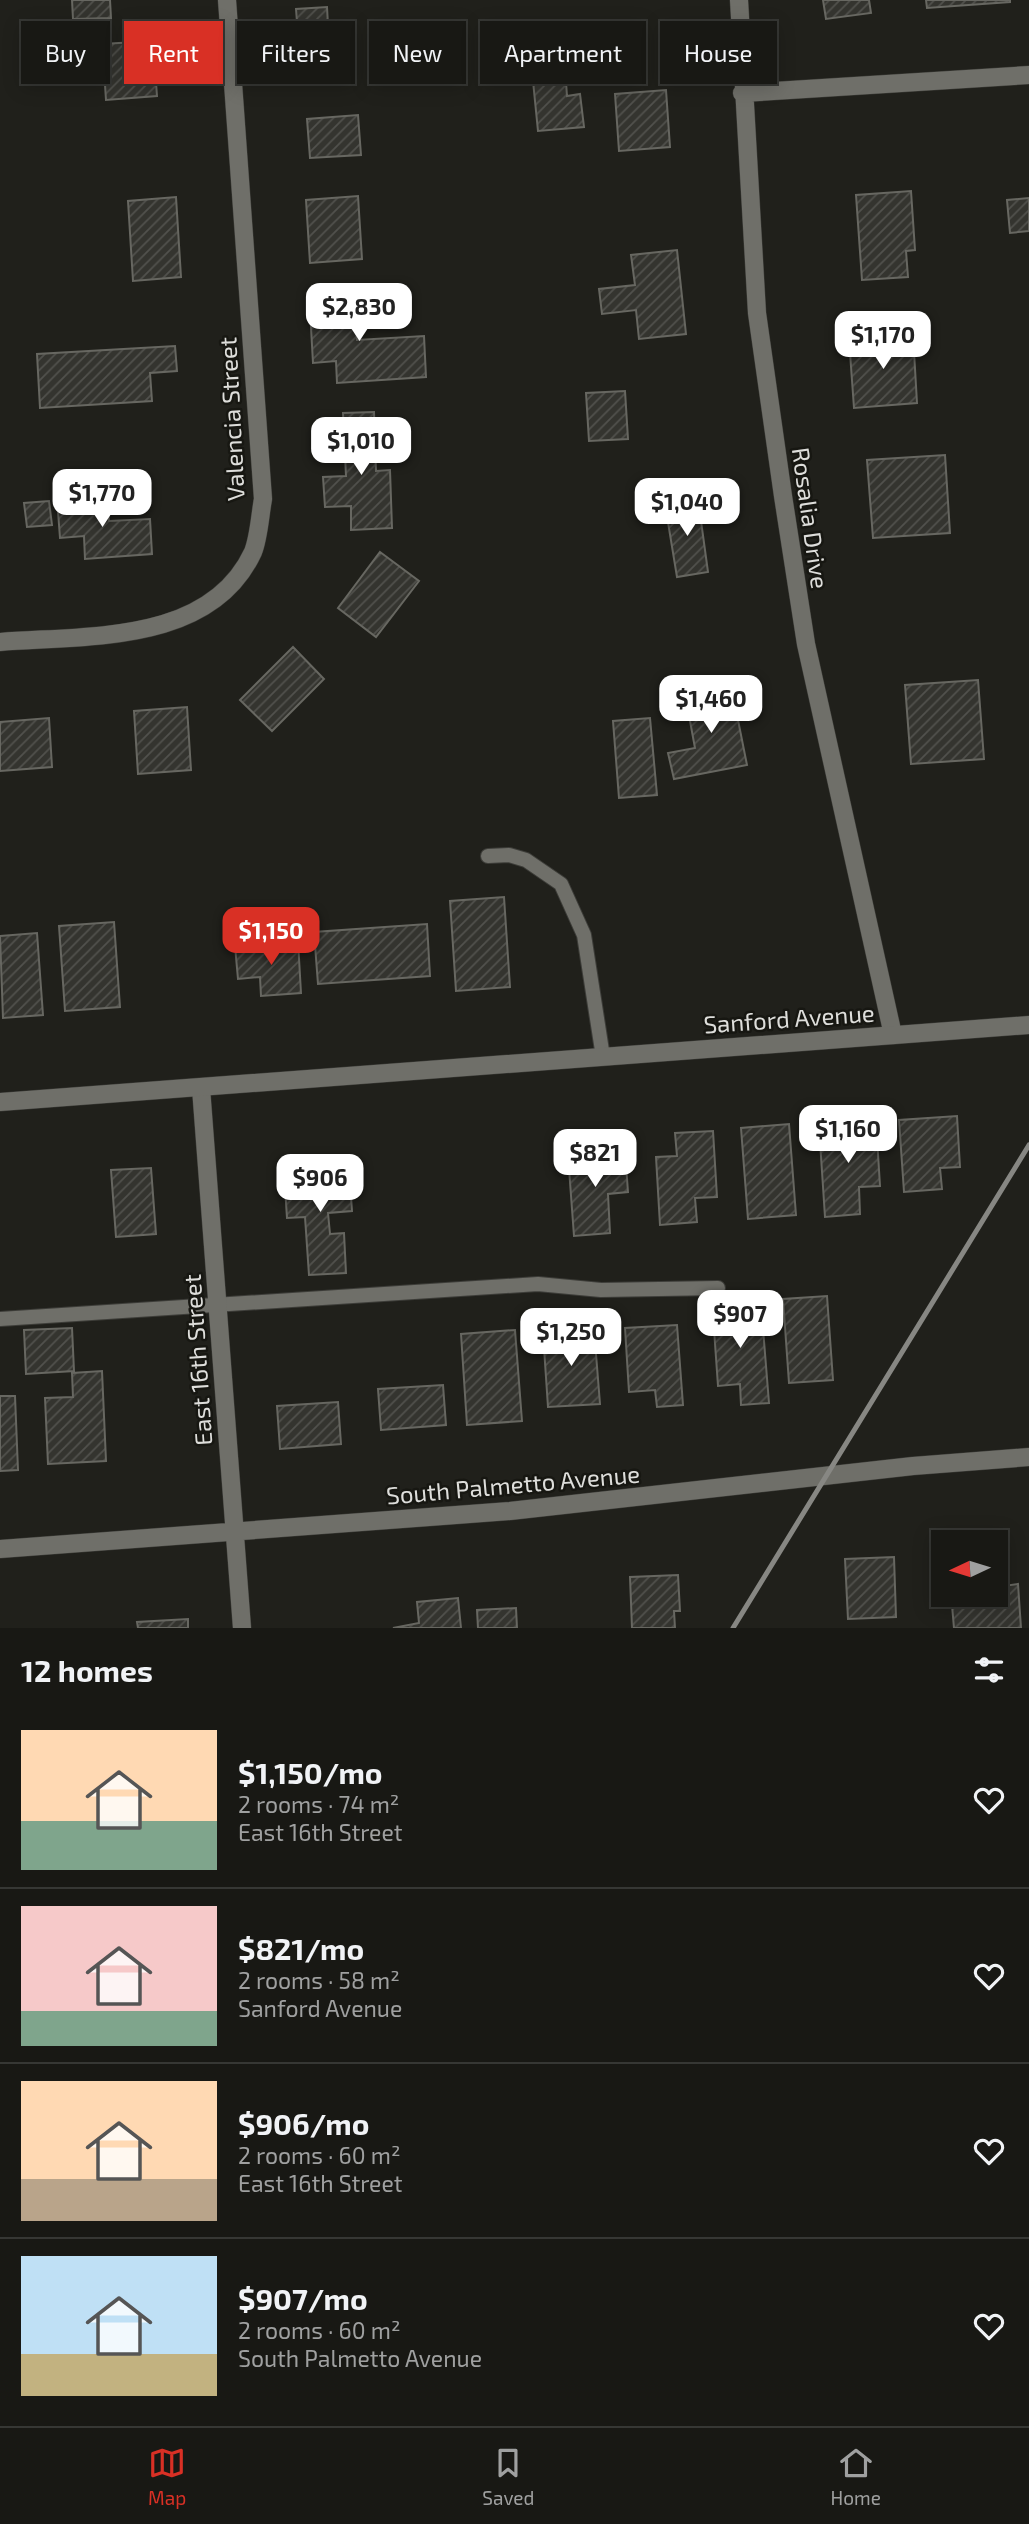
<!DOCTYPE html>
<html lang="en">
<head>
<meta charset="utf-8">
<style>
  :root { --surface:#181814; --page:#252522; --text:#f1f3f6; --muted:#9fa0a0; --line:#363734; --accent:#d93025 }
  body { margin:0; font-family:"Exo 2",sans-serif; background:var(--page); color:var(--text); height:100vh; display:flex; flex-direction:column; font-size:26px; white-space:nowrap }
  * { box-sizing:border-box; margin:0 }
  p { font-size:23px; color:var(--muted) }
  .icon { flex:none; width:38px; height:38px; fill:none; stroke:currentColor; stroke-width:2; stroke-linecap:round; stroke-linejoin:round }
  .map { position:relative; height:1628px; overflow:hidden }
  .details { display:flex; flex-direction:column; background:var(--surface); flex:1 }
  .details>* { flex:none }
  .banner { position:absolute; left:21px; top:21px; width:987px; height:63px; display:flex; gap:14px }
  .needle { width:46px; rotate:266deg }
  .fabs { position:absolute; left:931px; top:1530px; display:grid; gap:14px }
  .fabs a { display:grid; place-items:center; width:77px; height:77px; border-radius:0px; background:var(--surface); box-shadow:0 4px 18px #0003,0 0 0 2px var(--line); font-size:35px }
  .price { position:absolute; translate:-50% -60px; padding:0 16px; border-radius:14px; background:#fff; color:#222; font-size:23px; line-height:46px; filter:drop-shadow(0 2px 4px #0008) }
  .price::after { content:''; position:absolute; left:50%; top:42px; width:21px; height:16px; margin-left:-10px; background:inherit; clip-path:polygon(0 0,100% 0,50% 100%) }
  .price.active { background:var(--accent); color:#fff }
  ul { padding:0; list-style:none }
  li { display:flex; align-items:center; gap:21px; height:175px; padding:0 21px }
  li+li { border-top:2px solid var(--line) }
  li span { display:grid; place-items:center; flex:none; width:196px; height:140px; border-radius:0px; color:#555 }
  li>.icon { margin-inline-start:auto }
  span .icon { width:84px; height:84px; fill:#fffc; stroke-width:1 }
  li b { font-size:30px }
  h2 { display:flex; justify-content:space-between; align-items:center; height:84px; padding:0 21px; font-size:30px }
  .chip { padding:0 24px; border-radius:0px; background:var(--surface); box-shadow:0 4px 18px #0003,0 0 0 2px var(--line); font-size:24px; line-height:63px }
  .chip.active { background:var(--accent); color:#fff }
  .tabs { display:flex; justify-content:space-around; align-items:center; height:98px; border-top:2px solid var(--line); background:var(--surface); font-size:19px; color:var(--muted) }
  .tabs a { display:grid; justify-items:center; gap:4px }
  .tabs .active { color:var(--accent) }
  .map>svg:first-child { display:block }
</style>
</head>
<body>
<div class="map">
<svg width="1029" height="1628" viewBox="0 0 1029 1628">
  <defs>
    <pattern id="building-hatch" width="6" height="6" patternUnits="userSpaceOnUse" patternTransform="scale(1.75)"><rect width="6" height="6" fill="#34342f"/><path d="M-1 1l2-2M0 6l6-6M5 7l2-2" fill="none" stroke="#51514d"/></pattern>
  </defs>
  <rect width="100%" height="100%" fill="#20201b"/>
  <path fill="url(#building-hatch)" stroke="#676761" stroke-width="2" d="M72,0H110L111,18L73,19Z
    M823,0H869L871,13L826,19Z
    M926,0H1010V2L927,8Z
    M327,7L328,25L345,24L348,72L301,75L296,9Z
    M153,41L157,96L106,100L104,70L87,71L85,45Z
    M565,68L567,96L580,94L584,127L538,131L532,71Z
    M666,90L670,147L619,151L615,94Z
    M358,115L361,155L310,158L307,119Z
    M911,191L915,250L906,251L908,277L862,280L856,195Z
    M358,196L362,259L310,263L306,200Z
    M176,197L181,277L133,281L128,201Z
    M1029,198V231L1010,233L1007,200Z
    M677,250L686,334L639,339L636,310L602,314L599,289L635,285L631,255Z
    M354,289L357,340L424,336L426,377L337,383L336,361L313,363L309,292Z
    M913,334L917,403L854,408L849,339Z
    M175,346L177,371L150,373L152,401L40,408L37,354Z
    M625,391L628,439L589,441L586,393Z
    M374,412L376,471L390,470L392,528L351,530V506L325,507L323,477L346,476L343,413Z
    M945,455L950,533L873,538L867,460Z
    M107,495L109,521L150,519L152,554L85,559L84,536L60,538L57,498Z
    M698,499L708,572L677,577L665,504Z
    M49,501L52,525L27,527L24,503Z
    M380,552L419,581L376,637L338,608Z
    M293,647L324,679L272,731L240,700Z
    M978,680L984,759L911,764L905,685Z
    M731,685L747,765L674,779L668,753L695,748L685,694Z
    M187,707L191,770L138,774L134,711Z
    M49,718L52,767L0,771V722Z
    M650,718L657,795L619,798L613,721Z
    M504,897L510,987L456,991L450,901Z
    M114,922L120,1007L65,1011L59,926Z
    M427,924L430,976L318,984L314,932Z
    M37,933L43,1015L3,1018L0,936Z
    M298,941L301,993L261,996L260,977L238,979L235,946Z
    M957,1116L960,1167L940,1168L942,1189L904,1192L899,1120Z
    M876,1122L880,1186L859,1187L860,1214L825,1217L819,1126Z
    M789,1124L796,1215L748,1219L741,1128Z
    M713,1131L717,1197L695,1198L697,1222L660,1225L656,1157L677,1156L675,1133Z
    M625,1151L628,1192L608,1194L610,1233L574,1236L568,1155Z
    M151,1168L156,1234L116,1237L111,1170Z
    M349,1168L352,1211L328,1213L330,1234L344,1233L346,1273L309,1275L305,1217L287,1218L284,1172Z
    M827,1296L833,1380L789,1383L783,1299Z
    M746,1298L747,1317L762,1316L769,1403L741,1405L740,1384L718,1386L712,1301Z
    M677,1325L683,1405L657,1407L655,1390L629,1392L625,1328Z
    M72,1328L74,1371L26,1374L24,1330Z
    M594,1329L600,1404L548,1407L543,1333Z
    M515,1330L522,1421L467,1425L461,1334Z
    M102,1371L106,1461L48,1464L45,1398L73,1397L72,1373Z
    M443,1385L446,1425L381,1430L378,1389Z
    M0,1396H15L18,1470L0,1471Z
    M338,1402L341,1444L280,1449L277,1406Z
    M894,1557L896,1617L848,1619L845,1559Z
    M678,1575L680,1611H674L675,1628H632L630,1577Z
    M1018,1584L1021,1628H954L951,1594H996V1587Z
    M458,1598L461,1628H393L419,1623L417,1602Z
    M516,1608L517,1628H478L477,1610Z
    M188,1619V1628H138L137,1622Z"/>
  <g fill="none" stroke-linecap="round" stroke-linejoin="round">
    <defs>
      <path id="lane" d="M488,856L509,855L526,860L561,884L584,935L603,1057
        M0,1319L538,1284L601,1290L718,1288"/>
      <path id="street" d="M739,0L757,313L783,496L806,644L893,1035
        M742,93L1029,75
        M0,642C86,635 210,645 253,552C259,537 260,515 263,499L227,0
        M201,1088L242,1628
        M0,1549L510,1511L913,1466L1029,1457"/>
      <path id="secondary" d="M0,1102L1029,1025"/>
    </defs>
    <use href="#lane" stroke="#3d3d39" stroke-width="16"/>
    <use href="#street" stroke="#3d3d39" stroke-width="19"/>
    <use href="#secondary" stroke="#3d3d39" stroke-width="19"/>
    <use href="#lane" stroke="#6f6f69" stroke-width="14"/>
    <use href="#street" stroke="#6f6f69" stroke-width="18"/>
    <use href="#secondary" stroke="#6f6f69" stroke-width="18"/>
    <path stroke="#878783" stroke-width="5" d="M733,1628L1029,1145"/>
  </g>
  <g text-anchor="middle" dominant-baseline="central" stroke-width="5" stroke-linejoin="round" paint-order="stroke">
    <g font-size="24" fill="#dededb" stroke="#171712">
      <text transform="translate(231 419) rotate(-93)">Valencia Street</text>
      <text transform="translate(811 518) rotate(82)">Rosalia Drive</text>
      <text transform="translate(789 1018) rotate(-4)">Sanford Avenue</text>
      <text transform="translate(197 1360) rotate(-94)">East 16th Street</text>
      <text transform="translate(513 1484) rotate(-5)">South Palmetto Avenue</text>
    </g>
  </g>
</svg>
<div class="fabs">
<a><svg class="needle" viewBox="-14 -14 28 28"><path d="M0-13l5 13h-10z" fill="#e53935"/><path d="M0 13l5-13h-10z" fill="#9fa0a0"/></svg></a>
</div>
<b class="price" style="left:359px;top:343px">$2,830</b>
<b class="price" style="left:883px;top:371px">$1,170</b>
<b class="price" style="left:361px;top:477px">$1,010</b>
<b class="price" style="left:102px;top:529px">$1,770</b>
<b class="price" style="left:687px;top:538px">$1,040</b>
<b class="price" style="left:711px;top:735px">$1,460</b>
<b class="price active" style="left:271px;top:967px">$1,150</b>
<b class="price" style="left:848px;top:1165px">$1,160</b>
<b class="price" style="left:595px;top:1189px">$821</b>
<b class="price" style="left:320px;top:1214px">$906</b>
<b class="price" style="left:740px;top:1350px">$907</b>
<b class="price" style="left:571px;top:1368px">$1,250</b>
<div class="banner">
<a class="chip">Buy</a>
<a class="chip active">Rent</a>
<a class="chip">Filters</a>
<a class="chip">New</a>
<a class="chip">Apartment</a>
<a class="chip">House</a>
</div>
</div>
<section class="details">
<h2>12 homes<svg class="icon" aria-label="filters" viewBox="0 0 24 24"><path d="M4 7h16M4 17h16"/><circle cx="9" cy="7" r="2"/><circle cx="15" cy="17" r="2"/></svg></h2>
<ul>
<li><span style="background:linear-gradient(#ffd9b3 65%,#7fa58c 0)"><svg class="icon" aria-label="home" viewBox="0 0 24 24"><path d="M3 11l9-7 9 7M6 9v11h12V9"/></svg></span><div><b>$1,150/mo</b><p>2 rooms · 74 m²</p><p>East 16th Street</p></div><svg class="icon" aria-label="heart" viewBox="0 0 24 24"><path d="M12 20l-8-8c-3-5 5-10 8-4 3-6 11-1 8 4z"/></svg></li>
<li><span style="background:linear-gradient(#f6c9c9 75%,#7fa58c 0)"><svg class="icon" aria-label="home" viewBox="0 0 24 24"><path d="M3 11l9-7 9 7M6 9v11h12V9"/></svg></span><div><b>$821/mo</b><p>2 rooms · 58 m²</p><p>Sanford Avenue</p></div><svg class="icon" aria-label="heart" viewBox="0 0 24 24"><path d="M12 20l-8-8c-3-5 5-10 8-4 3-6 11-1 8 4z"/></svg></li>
<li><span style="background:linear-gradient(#ffd9b3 70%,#b9a48a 0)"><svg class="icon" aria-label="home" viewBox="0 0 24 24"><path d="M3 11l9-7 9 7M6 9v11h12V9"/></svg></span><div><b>$906/mo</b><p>2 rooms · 60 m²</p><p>East 16th Street</p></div><svg class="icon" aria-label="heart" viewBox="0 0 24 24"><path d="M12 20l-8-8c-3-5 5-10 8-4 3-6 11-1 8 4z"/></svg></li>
<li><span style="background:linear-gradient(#bfe0f5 70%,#c2b280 0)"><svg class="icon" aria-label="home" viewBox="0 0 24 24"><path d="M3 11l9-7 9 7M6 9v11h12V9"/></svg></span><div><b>$907/mo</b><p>2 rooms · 60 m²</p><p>South Palmetto Avenue</p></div><svg class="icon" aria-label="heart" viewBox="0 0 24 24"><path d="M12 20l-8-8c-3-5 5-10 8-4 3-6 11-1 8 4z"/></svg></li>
</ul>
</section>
<nav class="tabs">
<a class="active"><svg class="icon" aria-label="map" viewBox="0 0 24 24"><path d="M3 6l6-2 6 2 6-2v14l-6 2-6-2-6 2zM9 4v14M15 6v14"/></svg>Map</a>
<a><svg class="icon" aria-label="saved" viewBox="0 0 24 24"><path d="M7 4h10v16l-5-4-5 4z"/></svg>Saved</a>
<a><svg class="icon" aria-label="home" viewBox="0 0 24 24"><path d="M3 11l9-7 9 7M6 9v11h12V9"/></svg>Home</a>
</nav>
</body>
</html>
